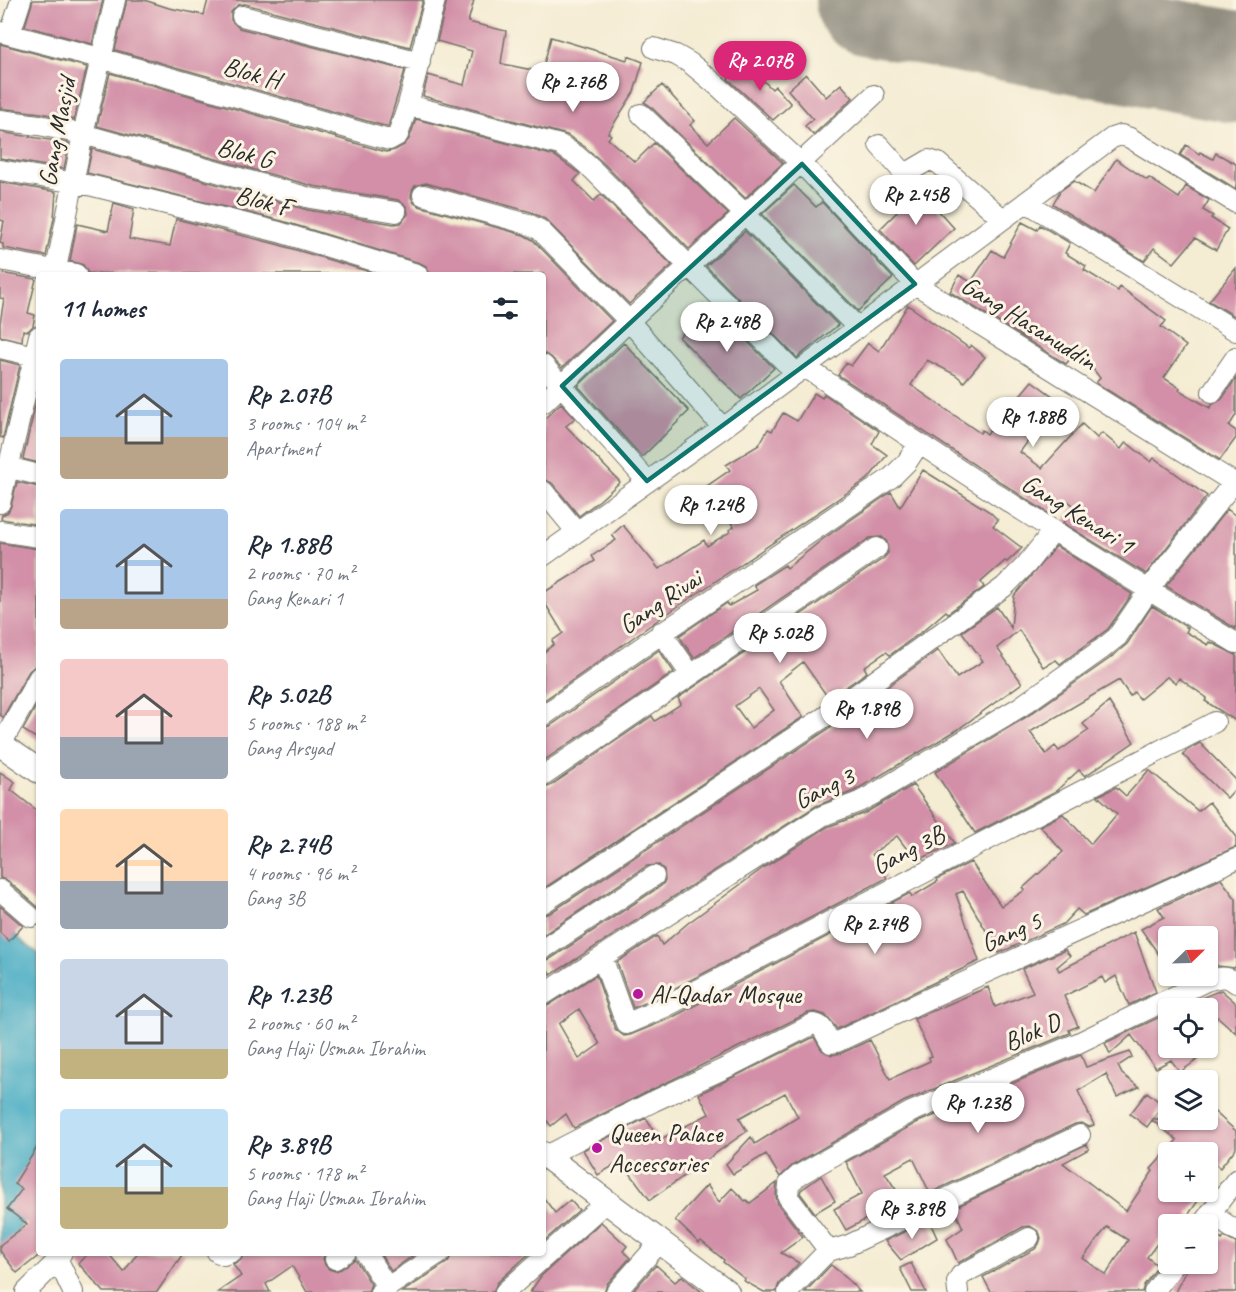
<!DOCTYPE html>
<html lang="en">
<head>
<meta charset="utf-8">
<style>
  :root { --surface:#fff; --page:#f6f6f7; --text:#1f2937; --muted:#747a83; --accent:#db2777 }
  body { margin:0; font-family:Caveat,sans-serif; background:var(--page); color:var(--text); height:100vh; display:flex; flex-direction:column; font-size:22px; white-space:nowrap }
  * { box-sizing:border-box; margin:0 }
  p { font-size:20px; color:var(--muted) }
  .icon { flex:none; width:33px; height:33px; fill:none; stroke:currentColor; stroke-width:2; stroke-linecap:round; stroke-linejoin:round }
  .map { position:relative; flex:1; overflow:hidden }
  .side { position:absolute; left:36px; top:272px; width:510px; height:984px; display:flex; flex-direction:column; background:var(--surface); border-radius:6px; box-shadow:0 2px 4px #0004 }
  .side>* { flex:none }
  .needle { width:39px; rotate:67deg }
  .controls { position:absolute; left:1158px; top:926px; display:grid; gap:12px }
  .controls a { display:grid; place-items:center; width:60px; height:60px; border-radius:6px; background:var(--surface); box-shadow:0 2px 4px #0004; font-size:30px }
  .price { position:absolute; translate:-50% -51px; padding:0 14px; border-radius:21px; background:#fff; color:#222; font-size:20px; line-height:39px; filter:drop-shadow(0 2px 3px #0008) }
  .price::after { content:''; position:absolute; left:50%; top:36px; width:18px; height:14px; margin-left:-9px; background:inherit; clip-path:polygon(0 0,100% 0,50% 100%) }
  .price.selected { background:var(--accent); color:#fff }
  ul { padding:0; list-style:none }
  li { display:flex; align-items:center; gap:18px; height:150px; padding:0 24px }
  li span { display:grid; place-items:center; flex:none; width:168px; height:120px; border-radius:6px; color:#555 }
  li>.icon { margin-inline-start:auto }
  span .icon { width:72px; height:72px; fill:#fffc; stroke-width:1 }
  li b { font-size:26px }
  h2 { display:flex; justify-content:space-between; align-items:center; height:72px; padding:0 24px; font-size:26px }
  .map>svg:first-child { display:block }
</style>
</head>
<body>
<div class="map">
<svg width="1236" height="1292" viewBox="0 0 1236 1292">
  <rect width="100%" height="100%" fill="#fcf5e5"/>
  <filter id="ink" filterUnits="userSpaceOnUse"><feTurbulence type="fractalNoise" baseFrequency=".0167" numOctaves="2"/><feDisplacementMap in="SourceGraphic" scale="12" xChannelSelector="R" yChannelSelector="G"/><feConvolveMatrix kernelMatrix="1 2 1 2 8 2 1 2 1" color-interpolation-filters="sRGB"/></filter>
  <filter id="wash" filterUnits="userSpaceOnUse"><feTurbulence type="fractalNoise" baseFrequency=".008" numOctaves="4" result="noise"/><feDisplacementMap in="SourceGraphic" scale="24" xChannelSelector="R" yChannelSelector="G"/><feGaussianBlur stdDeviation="1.35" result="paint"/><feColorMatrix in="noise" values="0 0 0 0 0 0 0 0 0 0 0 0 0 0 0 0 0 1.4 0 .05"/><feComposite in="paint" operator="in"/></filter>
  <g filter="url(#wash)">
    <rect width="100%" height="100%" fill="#f4ecd3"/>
    <path fill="#44abc4" stroke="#386b78" stroke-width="1.5" d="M0,919L24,943L39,954V1193L13,1239L0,1256Z"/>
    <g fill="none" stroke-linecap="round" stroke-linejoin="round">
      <path stroke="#908c7f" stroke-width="112" d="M871,0L1236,67"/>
    </g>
    <g id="blocks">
      <path fill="#d28fa7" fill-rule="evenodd" d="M33,0H103L92,44L25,26Z
        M127,0H144L169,8L204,15L208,0H423L410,47L245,4L238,5L231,12V20L239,28L405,70L388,127L115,50Z
        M447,0H474L468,22L506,31L501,63L503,64L542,72L551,37L627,60L628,56L643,62L634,92L608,133L611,135L608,139L635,162L654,143L728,214L689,249L601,161L585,147L567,135L423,96L428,75L464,85L472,51L437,41Z
        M0,44L87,67L74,120L41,113L0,108Z
        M744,62L772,89L775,86L791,104L773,120L728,79Z
        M110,73L386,152L395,150L404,145L409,139L416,119L555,156L580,174L574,181L594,201L601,195L672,265L629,304L545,219L531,212L426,183L415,186L412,191L411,197L414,203L419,206L524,235L533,240L612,321L562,368L551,357L543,353V274H434L429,273L426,266L420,263L282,221L87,173L92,149L308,210L394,224L401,223L408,214L407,207L398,200L313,186L97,126Z
        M806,74L826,97L841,84L853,98L813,135L805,126L813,119L788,90Z
        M662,85L695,121L690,125L708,143L734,118L783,163L745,198L649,105L644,102Z
        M0,132L69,143L64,169L0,158Z
        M1186,145L1199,154L1200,152L1213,159L1216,153L1236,164V189L1180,155Z
        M1116,159L1147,180L1149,178L1179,198L1186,186L1209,200L1203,210L1213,216L1211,218L1228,229L1216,250L1195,238L1174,263L1154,248L1144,261L1053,204L1060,191L1074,181L1094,193Z
        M0,182L56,192L54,218L46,256L3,248V244L0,243L4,221L0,220Z
        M794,185L816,207L822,202L893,278L858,311L762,214Z
        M916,186L954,228L914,266L880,229L897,212L893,208Z
        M114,203L134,209L129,239L170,246L176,219L276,244L377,274H243L231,272V274L88,273L83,265L70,261L77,224L108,231Z
        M1022,222L1037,230L1040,225L1070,243L1065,253L1086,266L1084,270L1118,291L1120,287L1166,321L1161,327L1186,346L1164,378L1180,388L1179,390L1210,408L1213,404L1222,399L1236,378V415L1229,426L1236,431V438L1220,460L1096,383L1100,378L1078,349L1066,364L950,292L959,275L971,282L992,250L1003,257Z
        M745,231L838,325L797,358L706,266Z
        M1236,268V317L1209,301Z
        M0,273L36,279L28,313L35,315L33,326L28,331L23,330L22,341L0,336V323L4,299L0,298Z
        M908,305L969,348L971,345L985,357L964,382L956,375L927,360L911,385L980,433L982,430L987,434L1032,381L1058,400L1020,452L1042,468L1082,424L1097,438L1102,433L1121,449L1126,442L1151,462L1154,458L1207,496L1146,574L1063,523L1074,506L1067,500L1052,516L838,375L846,363L851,366L868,343L879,351Z
        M714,308L774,368L741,399L679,337L706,312L707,313Z
        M624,343L689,411L642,457L578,386Z
        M0,360L20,365L3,438L0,437Z
        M39,389V463L23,459Z
        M814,393L822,398L824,394L879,431L872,444L887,455L869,478L655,622L543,701V653L554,644L552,641L563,633L543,600V593L595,561L592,556L616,540L612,535L623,525L659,569L704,540L707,546L730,532L729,530L734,527L707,486L730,470L726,465L759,445L768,429L772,431L783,413L797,421Z
        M561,403L575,418L566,426L620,482L600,500L579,516L552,483L543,479V420Z
        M923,470L990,512L998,520L993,526L1022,548L1007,562L1005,561L981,582L984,587L948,613L946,611L924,630L890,655L886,652L864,667L867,672L829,699L803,662L779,681L803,717L543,889V788L550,786L652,716L655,721L681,704L678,698L884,558L888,553L887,542L882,537L870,538L694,658L679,636L727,603L729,606L757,590L754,585L785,565L787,568L823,539L891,492L900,507ZM759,689L774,710L751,728L735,706Z
        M17,482L39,487V525L1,519L2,515L8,512L11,506Z
        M1227,509L1236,516V629L1166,586Z
        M0,543L39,549V643L35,666L29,671L3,717L0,715Z
        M1056,546L1132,594L1108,629L1060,664L1056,660L1043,667L1019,630L997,648L1022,683L957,730L854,791L816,806L551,975L543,961L550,959L661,886L665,881L664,870L659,865L647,866L543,935V915L550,913L839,722L938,650L957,678L983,661L962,632L997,607L1011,628L1014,596Z
        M1152,606L1188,628L1186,632L1208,645L1210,642L1236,655V721L1205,701L1207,698L1179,678L1176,683L1167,677L1140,699L1134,692L1130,696L1119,680L1030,732L1046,754L1055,746L1059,751L1089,730L1083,724L1109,702L1134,742L1085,776L1079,770L1056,791L975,833L935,772L1026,717L1109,659L1127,644Z
        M659,650L674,672L543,761V728L550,726Z
        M39,701V740L23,730Z
        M1200,743L1236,780V788L1227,798L1183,755L1187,750Z
        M1149,770L1198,811L1209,802L1236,836V847L1084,915L1077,909L1063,924L999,953L963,891L956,894L979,961L837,1029L825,1015L815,1012L808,1013L574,1128L566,1114L551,1126L543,1116V1007L549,1005L596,975L615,1029L624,1036L630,1035L671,1018L910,893L912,897L938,881L937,879L971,862L1001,906L1025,890L1023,888L1063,852L1040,826L1063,814L1091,844L1117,814L1098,796L1116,787L1126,796ZM579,1009L600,1044L579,1059L559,1024Z
        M0,772L15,782L11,790L39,812V908L8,881L0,878Z
        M913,785L955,843L916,861L897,836L872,854L887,878L660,996L633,1008L617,962L657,936L662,945L688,923L763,868L827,827L865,813Z
        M1221,879L1236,899V966L1234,968L1218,966L1208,955V936H1168V968L1141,929L1164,917L1158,908Z
        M0,906L23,926L9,941L0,933Z
        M1134,932L1156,992L1129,1005L1116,976L1105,983L1102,977L1064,996L1078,1026L1069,1030L1070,1033L905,1101L793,1165L780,1177L766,1154L733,1174L726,1164L751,1137L755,1144L798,1117L785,1093L739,1118L747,1131L650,1200L621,1161L598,1175L583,1150L646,1118L659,1140L709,1114L699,1094L814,1037L822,1050L832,1055L842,1053L870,1040L890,1079L930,1061L929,1057L932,1056L914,1019L988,987L995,1007L1033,992L1022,969L1065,950L1070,956L1057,967L1059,971Z
        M1221,990L1236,1003V1033L1218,1017L1208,1027V1008H1190L1193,1005L1191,1002Z
        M1168,1013V1047H1197L1191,1050L1197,1060L1180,1072L1171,1060L1156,1068L1131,1035L1110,1054L1105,1043Z
        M1130,1052L1132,1057L1118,1066L1122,1074L1139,1087L1117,1097L1106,1074L1078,1091L1094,1125L1089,1127L1082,1123L1075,1124L930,1193L913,1158L885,1173L906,1205L872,1221L870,1217L846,1230L834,1209L862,1194L846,1162L916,1123L1081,1055L1086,1067Z
        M1147,1092L1163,1105L1153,1119H1208V1106L1236,1131V1148L1220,1168L1208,1158V1152H1168V1191H1205L1188,1215L1192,1218L1190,1224H1168V1229L1147,1257L1158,1266L1144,1285L1142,1292H991L983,1277L1035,1249L1039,1244L1041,1238L1039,1232L1030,1226L1023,1227L958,1263L947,1239L963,1228L954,1208L1087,1144L1089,1149L1063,1163L1126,1211L1153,1171L1151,1169L1177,1140L1152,1120L1147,1127L1130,1114ZM1107,1227L1128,1240L1106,1275L1083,1258Z
        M39,1144V1252L42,1253L17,1273L0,1251V1245L27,1224L7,1209L22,1189L14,1184Z
        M821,1176L835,1201L815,1213L800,1193L801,1190Z
        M777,1183L776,1196L778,1204L803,1237L781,1253L799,1263L779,1284L776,1292H764L744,1281L745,1279L723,1262L724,1260L701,1241L699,1243L675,1220L707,1185L719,1202L732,1188L745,1201L746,1200L750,1203Z
        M543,1197L555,1213L570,1200L579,1210L543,1242Z
        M929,1220L937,1238L901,1260L885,1241Z
        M601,1222L627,1246L623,1251L630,1258L607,1284L604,1292H530L541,1276Z
        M1212,1230L1222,1240L1224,1237L1236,1243V1292H1175L1190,1263H1208V1234Z
        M90,1252H107L124,1272L138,1252H184L157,1292H104L78,1263Z
        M244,1252H325L323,1259L325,1265L329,1269L335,1271L341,1269L355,1259L371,1284L368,1292H307L292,1266L266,1284L270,1292H218L241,1276L233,1264L241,1260Z
        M379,1252H418L391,1271Z
        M453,1252H531L497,1283L493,1292H402L448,1262Z
        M911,1263L926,1292H912L900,1268Z
        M656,1265L675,1282L682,1276L702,1292H632Z
        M831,1265L842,1274L860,1292H805Z"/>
    </g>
  </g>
  <g filter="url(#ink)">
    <use href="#blocks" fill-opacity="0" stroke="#716f66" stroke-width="1.5"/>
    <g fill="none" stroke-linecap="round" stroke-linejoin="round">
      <defs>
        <path id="minor" d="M242,16L420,62
          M0,32L100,58L389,140L398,135L408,105L560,145L577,156L593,170L796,373
          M10,34L21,0
          M654,48L676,55L690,63L719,87L802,164L915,284L1236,484
          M408,105L435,0
          M641,114L745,214L858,328
          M0,120L39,125L83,134L310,198L396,212
          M879,145L903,172L912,170L929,160L938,163L1003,219
          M0,170L93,186L279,232L417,274
          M423,195L528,224L540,230L629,321L723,428
          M1026,202L1236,331
          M0,260L76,274
          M55,274L83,134L115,0
          M0,348L39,357
          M543,365L647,481
          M805,367C946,463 1089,555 1236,643
          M1212,392L1236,357
          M543,403L629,321L874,95
          M7,467L39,475
          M543,491L577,532
          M0,503L39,336
          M0,531L39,537
          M543,556L723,428L1112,138L1121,135L1130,138L1236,203
          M661,632L691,675
          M543,716C658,634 776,557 892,477L907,462L918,445
          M1,744L39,677
          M543,776L877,548
          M0,890L31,917
          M543,903L832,712L1004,587L1026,565L1053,531
          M543,949L654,876
          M602,957L626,1024L665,1007L1215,722
          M543,995L822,816L859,802L874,794L1020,707L1102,649L1117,637L1158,577L1234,482
          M546,1156L654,1101L730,1066L813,1024C824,1024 825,1036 831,1043L837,1042L932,997L1236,859
          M1210,1213L1236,1231
          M1202,1224L1236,1180
          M829,1251L788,1197L789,1184L799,1175L911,1112L1078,1043L1206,981C1217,978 1226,974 1236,983
          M217,1252L224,1255L232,1252
          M365,1252L387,1287
          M335,1259L346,1252
          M58,1260L73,1292
          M26,1292L58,1260L62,1252
          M380,1292L441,1252
          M505,1292L606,1202
          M616,1292L660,1242
          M788,1292L823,1256L829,1251L849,1245L1080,1135
          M958,1292L957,1282L961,1275L1029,1238
          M1154,1292L1175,1263"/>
        <path id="tertiary" d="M0,744L39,771
          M543,1154L727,1292"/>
      </defs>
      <use href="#minor" stroke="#716f66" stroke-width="22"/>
      <use href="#tertiary" stroke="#716f66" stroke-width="26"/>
      <use href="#minor" stroke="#fff" stroke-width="20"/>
      <use href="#tertiary" stroke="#fff" stroke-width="24"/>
    </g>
  </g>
  <path fill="#0f766e" fill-opacity="0.2" stroke="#0f766e" stroke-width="4.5" stroke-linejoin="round" d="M802,164L915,284L647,481L562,386Z"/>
  <g fill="#b5179e" stroke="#fcf5e5" stroke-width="2">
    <circle cx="638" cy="994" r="6"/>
    <circle cx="597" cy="1148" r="6"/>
  </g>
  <g text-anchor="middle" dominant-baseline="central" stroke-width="6" stroke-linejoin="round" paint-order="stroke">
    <g font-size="26" fill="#2b2b2b" stroke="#fcf5e5">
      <text transform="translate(252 73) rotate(16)">Blok H</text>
      <text transform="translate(57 132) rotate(-79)">Gang Masjid</text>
      <text transform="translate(245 153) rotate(15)">Blok G</text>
      <text transform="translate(263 201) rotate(15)">Blok F</text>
      <text transform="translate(1029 323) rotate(32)">Gang Hasanuddin</text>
      <text transform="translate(1078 514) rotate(32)">Gang Kenari 1</text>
      <text transform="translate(660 602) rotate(-34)">Gang Rivai</text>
      <text transform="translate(824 788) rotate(-26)">Gang 3</text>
      <text transform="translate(908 850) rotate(-27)">Gang 3B</text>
      <text transform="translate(1011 932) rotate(-24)">Gang 5</text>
      <text transform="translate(1032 1032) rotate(-23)">Blok D</text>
    </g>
    <g font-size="26" fill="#2b2b2b" stroke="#fcf5e5" text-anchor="start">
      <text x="650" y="994">Al-Qadar Mosque</text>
      <text x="609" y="1133">Queen Palace<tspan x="609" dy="30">Accessories</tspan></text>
    </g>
  </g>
</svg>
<div class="controls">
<a><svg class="needle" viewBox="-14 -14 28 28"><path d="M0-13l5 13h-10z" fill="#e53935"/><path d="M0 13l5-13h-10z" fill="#747a83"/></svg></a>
<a><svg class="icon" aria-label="locate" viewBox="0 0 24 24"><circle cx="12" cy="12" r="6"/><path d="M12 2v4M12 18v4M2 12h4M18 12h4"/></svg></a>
<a><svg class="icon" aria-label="layers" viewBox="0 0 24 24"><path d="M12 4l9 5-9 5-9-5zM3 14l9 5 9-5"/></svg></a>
<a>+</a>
<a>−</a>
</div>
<b class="price selected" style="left:760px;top:92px">Rp 2.07B</b>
<b class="price" style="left:573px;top:113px">Rp 2.76B</b>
<b class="price" style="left:916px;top:226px">Rp 2.45B</b>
<b class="price" style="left:727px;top:353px">Rp 2.48B</b>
<b class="price" style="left:1033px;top:448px">Rp 1.88B</b>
<b class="price" style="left:711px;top:536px">Rp 1.24B</b>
<b class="price" style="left:780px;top:664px">Rp 5.02B</b>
<b class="price" style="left:867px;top:740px">Rp 1.89B</b>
<b class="price" style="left:875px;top:955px">Rp 2.74B</b>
<b class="price" style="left:978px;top:1134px">Rp 1.23B</b>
<b class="price" style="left:912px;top:1240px">Rp 3.89B</b>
<section class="side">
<h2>11 homes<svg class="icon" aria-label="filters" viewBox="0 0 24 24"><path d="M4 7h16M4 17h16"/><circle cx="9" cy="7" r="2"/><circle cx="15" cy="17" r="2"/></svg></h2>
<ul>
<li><span style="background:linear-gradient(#a9c7e8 65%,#b9a48a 0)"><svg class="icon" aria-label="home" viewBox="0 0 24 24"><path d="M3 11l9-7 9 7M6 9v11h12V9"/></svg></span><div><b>Rp 2.07B</b><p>3 rooms · 104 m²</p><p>Apartment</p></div></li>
<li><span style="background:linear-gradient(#a9c7e8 75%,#b9a48a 0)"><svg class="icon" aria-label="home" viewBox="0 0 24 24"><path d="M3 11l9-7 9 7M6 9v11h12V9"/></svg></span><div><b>Rp 1.88B</b><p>2 rooms · 70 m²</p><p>Gang Kenari 1</p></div></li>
<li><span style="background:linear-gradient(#f6c9c9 65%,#9aa5b1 0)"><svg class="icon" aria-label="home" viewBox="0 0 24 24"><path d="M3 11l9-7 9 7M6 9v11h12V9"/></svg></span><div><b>Rp 5.02B</b><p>5 rooms · 188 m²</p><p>Gang Arsyad</p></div></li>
<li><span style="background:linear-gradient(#ffd9b3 60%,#9aa5b1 0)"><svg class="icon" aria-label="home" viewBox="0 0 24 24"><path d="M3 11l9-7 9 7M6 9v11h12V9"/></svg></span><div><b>Rp 2.74B</b><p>4 rooms · 96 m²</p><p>Gang 3B</p></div></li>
<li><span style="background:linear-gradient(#c9d6e8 75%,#c2b280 0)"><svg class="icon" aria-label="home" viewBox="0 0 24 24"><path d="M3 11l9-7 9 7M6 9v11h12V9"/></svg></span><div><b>Rp 1.23B</b><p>2 rooms · 60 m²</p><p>Gang Haji Usman Ibrahim</p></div></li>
<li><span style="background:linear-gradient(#bfe0f5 65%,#c2b280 0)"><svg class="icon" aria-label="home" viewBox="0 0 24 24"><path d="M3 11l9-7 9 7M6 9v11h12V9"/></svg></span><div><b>Rp 3.89B</b><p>5 rooms · 178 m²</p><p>Gang Haji Usman Ibrahim</p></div></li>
</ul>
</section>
</div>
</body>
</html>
